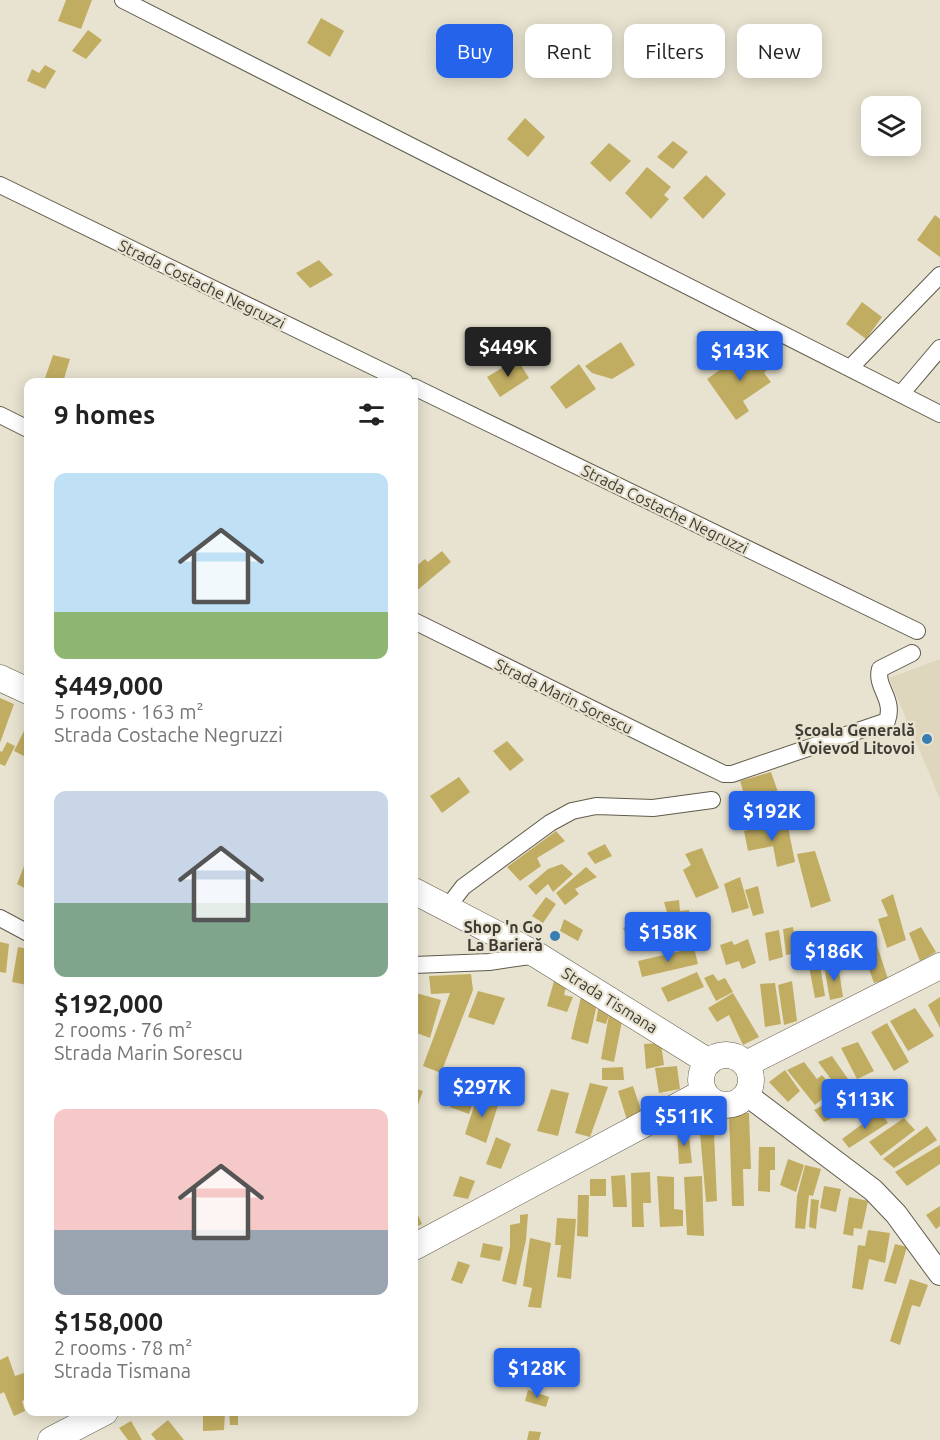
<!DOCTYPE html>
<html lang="en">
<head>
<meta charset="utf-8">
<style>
  :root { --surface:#fff; --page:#f2f2f2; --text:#222; --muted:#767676; --accent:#2563eb }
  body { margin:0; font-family:Ubuntu,sans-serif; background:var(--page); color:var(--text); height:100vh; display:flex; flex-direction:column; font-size:22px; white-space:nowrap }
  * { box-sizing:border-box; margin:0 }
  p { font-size:20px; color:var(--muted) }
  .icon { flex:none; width:33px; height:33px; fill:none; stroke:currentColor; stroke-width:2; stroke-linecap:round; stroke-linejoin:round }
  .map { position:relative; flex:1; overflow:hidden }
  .side { position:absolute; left:24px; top:378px; width:394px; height:1038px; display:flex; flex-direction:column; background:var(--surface); border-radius:12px; box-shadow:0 3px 15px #0003 }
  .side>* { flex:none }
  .top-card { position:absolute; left:436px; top:24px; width:412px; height:54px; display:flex; gap:12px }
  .buttons { position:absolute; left:861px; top:96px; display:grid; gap:12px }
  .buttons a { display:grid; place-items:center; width:60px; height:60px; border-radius:12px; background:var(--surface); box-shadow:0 3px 15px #0003; font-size:30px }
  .price { position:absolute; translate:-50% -51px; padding:0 14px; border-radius:6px; background:var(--accent); color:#fff; font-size:20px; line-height:39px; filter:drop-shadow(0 2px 3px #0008) }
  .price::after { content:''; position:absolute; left:50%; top:36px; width:18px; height:14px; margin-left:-9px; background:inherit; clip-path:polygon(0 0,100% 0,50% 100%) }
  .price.on { background:#222; color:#fff }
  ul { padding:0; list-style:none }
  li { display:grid; align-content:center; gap:12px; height:318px; padding:0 30px }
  li span { display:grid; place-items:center; height:186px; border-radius:12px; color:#555 }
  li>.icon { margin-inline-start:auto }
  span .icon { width:108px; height:108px; fill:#fffc; stroke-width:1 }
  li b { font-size:26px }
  h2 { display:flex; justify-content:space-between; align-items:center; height:72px; padding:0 30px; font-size:26px }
  .pill { padding:0 21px; border-radius:12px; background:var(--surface); box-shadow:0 3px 15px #0003; font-size:21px; line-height:54px }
  .pill.on { background:var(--accent); color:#fff }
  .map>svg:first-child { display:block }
</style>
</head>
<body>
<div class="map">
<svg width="940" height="1440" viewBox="0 0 940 1440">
  <rect width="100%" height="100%" fill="#e8e3d0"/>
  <path fill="#ded7bd" d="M940,659V799L889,678Z"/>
  <path fill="#c1ad62" d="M66,0H92L81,29L58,21Z
    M321,18L344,31L330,57L307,43Z
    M88,30L102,40L86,59L72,51Z
    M45,65L56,71L45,89L27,81L32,69L39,73Z
    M525,118L545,137L528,157L507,139Z
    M673,141L688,152L673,169L657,157Z
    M609,143L631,161L610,182L590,163Z
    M647,167L671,187L664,195L669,199L651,219L625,193Z
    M706,175L726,194L703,219L683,198Z
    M935,215L940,219V257L917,240Z
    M319,260L333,275L310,288L296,273Z
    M862,302L882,317L866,339L846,324Z
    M621,342L635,365L612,379L592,373L585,366Z
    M749,349L769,368L764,373L771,382L743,401L749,411L736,420L707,379Z
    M53,355L70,359L63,382L44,381Z
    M517,359L529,378L500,397L487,377Z
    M579,364L596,389L566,409L550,387Z
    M442,551L451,562L414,593V568L425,559L428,562Z
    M0,698L14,704L0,743Z
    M28,723V758L14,751Z
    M507,741L524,760L510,771L493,751Z
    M7,742L15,746L5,766L0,764V751L2,752Z
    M771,772L778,792L746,801L740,781Z
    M459,777L470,792L442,813L430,796Z
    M787,822L795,862L777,867L773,846L748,851L744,831Z
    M556,831L565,841L537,858L541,866L520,881L507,867Z
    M605,844L612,856L595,864L587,853Z
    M702,848L719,888L696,898L683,870L691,865L685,854Z
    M815,851L831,901L811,908L797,854Z
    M28,856V890L17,884Z
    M562,864L573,874L553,892L548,884L536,895L528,886L548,869Z
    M586,867L597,877L575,889L579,894L565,905L556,893Z
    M740,877L749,908L732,913L724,884Z
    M758,886L764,913L753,916L745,890Z
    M893,894L906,940L887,948L878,919L888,916L881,900Z
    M546,897L556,904L543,923L532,916Z
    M679,900L680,911L689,910L694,936L680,940L674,917L669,919L664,902Z
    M651,914L663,938L634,951L623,928Z
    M564,919L583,930L578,941L560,931Z
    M793,927L798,953L786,955L783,929Z
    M921,927L936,952L920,961L909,933Z
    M779,930L783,957L769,961L765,933Z
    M873,933L888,979L874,983L858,939Z
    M748,939L756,963L742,969L739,961L726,965L720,945L732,941L734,945Z
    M0,942L9,944L6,973L0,972Z
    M18,947L28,949L27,985L12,982Z
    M694,948L698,964L642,977L638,961Z
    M818,953L825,996L815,998L807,956Z
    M838,964L843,997L830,1000L824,966Z
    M697,972L704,987L668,1002L661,988Z
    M471,974L473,990L441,1073L423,1066L450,993L431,994L429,976Z
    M713,974L718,981L725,978L733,992L716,1001L704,978Z
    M554,981L567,984L564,995L573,997L567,1012L547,1006Z
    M792,981L797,1021L784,1025L778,985Z
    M775,983L781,1024L765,1027L760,984Z
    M478,991L505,998L494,1025L468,1017Z
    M416,993L441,1000L430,1038L414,1032Z
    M733,993L759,1037L743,1045L729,1015L717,1022L708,1008Z
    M581,997L598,1000L588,1044L571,1039Z
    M940,997V1028L928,1005Z
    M599,1004L623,1016L614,1062L601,1059L609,1015L606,1024L596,1021Z
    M915,1008L934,1036L908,1051L890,1021Z
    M887,1023L909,1062L894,1071L871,1032Z
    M858,1042L874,1071L857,1079L841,1048Z
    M661,1043L664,1065L646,1069L644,1044Z
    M832,1056L848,1079L837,1087L818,1062Z
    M804,1062L817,1079L822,1075L834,1089L815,1105L787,1070Z
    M677,1066L680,1089L659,1093L655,1068Z
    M623,1067L624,1080H602V1068Z
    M785,1070L800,1091L788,1102L769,1082Z
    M461,1075L481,1080L469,1114L450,1107Z
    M590,1083L608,1087L590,1137L575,1133Z
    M633,1086L642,1113L627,1120L618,1091Z
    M414,1088L423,1091L414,1115Z
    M551,1089L569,1093L558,1136L537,1131Z
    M478,1094L500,1099L486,1143L465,1134Z
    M840,1096L849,1109L824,1122L814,1110Z
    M880,1111L888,1123L849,1148L842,1139Z
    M729,1113H749L751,1169H743L744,1206H732Z
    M904,1118L915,1130L881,1156L869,1142Z
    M927,1126L937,1140L894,1168L883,1159Z
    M688,1127L692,1163L679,1164L677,1131Z
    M700,1133H714L717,1201L706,1202Z
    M496,1137L511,1144L501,1169L486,1164Z
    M940,1145V1164L907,1186L895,1172Z
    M759,1147H775V1170H770V1192L758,1191Z
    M788,1159L804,1165L796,1192L780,1185Z
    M805,1165L821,1169L813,1196L809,1195L805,1229L795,1228L797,1196Z
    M650,1172L651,1203H643L644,1227H632L631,1173Z
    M625,1175L627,1207H613L611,1176Z
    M460,1176L475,1181L468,1199L453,1196Z
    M657,1176L674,1177V1209L683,1210V1226L660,1227Z
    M702,1176L704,1236L687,1235L684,1177Z
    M590,1179H606V1196H590Z
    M824,1186L841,1189L836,1212L820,1208Z
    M578,1195H589L588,1237L577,1236Z
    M849,1197L868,1201L862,1229L854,1228L853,1236L843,1234Z
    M811,1199L819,1200L816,1229L809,1227Z
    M414,1206L422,1224L414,1228Z
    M940,1206V1226L936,1229L926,1215Z
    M528,1214L526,1240L516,1285L502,1281L510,1247V1225L520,1223V1215Z
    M557,1218L576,1219L571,1279L557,1277L561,1245H555Z
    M868,1230L890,1233L885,1263L869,1259L863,1290L852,1288L858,1245L865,1246Z
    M530,1238L551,1243L541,1308L528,1307L532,1288L523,1286Z
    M483,1243L503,1247L500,1261L480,1257Z
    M895,1244L907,1247L896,1284L884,1281Z
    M458,1261L470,1265L462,1284L451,1280Z
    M910,1279L928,1285L920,1307L912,1305L900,1345L890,1341Z
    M8,1356L15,1376L27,1372L28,1376V1398L22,1401L25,1411L14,1416L4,1392L0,1394V1360Z
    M533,1369L549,1373L547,1383L531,1379Z
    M528,1390L549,1397L546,1407L525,1401Z
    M203,1412H225L224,1430L203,1431Z
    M229,1412H238V1425H230Z
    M168,1420L184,1440H156L151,1434Z
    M131,1421L142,1440H128L119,1428Z
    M529,1431L541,1432L539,1440H527Z"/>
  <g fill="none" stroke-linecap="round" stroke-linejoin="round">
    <defs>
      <path id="street" d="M123,0L940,414
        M0,185L405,382
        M850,368L940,275
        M414,387L917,631
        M901,394L940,348
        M0,415L28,429
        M414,621L724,774H732L887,721C895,699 875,687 880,669L912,653
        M447,908L463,887L550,823L572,811L596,806L653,808L712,800
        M0,918L28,933
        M414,965L489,962L537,955"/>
      <path id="secondary" d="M747,1095L873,1190L896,1214L940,1274"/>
      <path id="primary" d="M0,678L28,691
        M414,891L537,955L709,1062
        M701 1080a25 25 0 1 1 50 0a25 25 0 1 1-50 0Z
        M746,1064L940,966
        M414,1247L704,1092
        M51,1440L105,1412"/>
    </defs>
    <use href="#street" stroke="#605b4b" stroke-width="18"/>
    <use href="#secondary" stroke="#605b4b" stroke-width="24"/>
    <use href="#primary" stroke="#605b4b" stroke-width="27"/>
    <use href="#street" stroke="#fff" stroke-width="16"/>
    <use href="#secondary" stroke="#fff" stroke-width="22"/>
    <use href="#primary" stroke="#fff" stroke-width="26"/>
  </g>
  <g fill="#387eb3" stroke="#e8e3d0" stroke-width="2">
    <circle cx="927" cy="739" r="6"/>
    <circle cx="555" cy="936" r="6"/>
  </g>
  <g text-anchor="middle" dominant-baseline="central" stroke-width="4.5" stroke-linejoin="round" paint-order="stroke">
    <g font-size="16" fill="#3e3c34" stroke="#e8e3d0">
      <text transform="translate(202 284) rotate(26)">Strada Costache Negruzzi</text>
      <text transform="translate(665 509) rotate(26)">Strada Costache Negruzzi</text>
      <text transform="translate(564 696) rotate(26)">Strada Marin Sorescu</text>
      <text transform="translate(610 1000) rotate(32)">Strada Tismana</text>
    </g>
    <g font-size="16" font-weight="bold" fill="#3e3c34" stroke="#e8e3d0" text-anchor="end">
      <text x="915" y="730">Școala Generală<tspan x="915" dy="18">Voievod Litovoi</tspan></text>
      <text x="543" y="927">Shop 'n Go<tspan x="543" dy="18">La Barieră</tspan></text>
    </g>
  </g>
</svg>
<div class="buttons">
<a><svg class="icon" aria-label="layers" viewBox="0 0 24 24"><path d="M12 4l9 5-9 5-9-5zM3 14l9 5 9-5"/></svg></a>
</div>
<b class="price on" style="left:508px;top:378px">$449K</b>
<b class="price" style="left:740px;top:382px">$143K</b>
<b class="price" style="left:772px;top:842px">$192K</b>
<b class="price" style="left:668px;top:963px">$158K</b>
<b class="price" style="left:834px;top:982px">$186K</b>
<b class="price" style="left:482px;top:1118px">$297K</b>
<b class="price" style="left:865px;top:1130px">$113K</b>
<b class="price" style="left:684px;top:1147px">$511K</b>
<b class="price" style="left:537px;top:1399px">$128K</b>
<div class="top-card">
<a class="pill on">Buy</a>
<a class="pill">Rent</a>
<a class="pill">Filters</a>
<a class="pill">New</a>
</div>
<section class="side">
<h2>9 homes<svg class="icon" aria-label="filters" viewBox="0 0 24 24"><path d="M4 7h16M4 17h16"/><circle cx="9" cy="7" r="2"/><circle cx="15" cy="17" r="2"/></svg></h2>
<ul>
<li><span style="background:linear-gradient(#bfe0f5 75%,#8fb573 0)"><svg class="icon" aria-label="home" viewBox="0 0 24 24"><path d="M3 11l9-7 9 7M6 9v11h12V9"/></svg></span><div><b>$449,000</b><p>5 rooms · 163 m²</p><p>Strada Costache Negruzzi</p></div></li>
<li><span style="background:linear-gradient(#c9d6e8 60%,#7fa58c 0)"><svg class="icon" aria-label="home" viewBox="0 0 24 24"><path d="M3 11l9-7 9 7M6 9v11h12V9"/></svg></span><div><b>$192,000</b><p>2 rooms · 76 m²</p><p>Strada Marin Sorescu</p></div></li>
<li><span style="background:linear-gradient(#f6c9c9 65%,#9aa5b1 0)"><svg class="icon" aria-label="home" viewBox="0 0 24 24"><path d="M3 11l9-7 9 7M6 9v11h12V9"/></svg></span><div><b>$158,000</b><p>2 rooms · 78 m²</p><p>Strada Tismana</p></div></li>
</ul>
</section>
</div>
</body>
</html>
